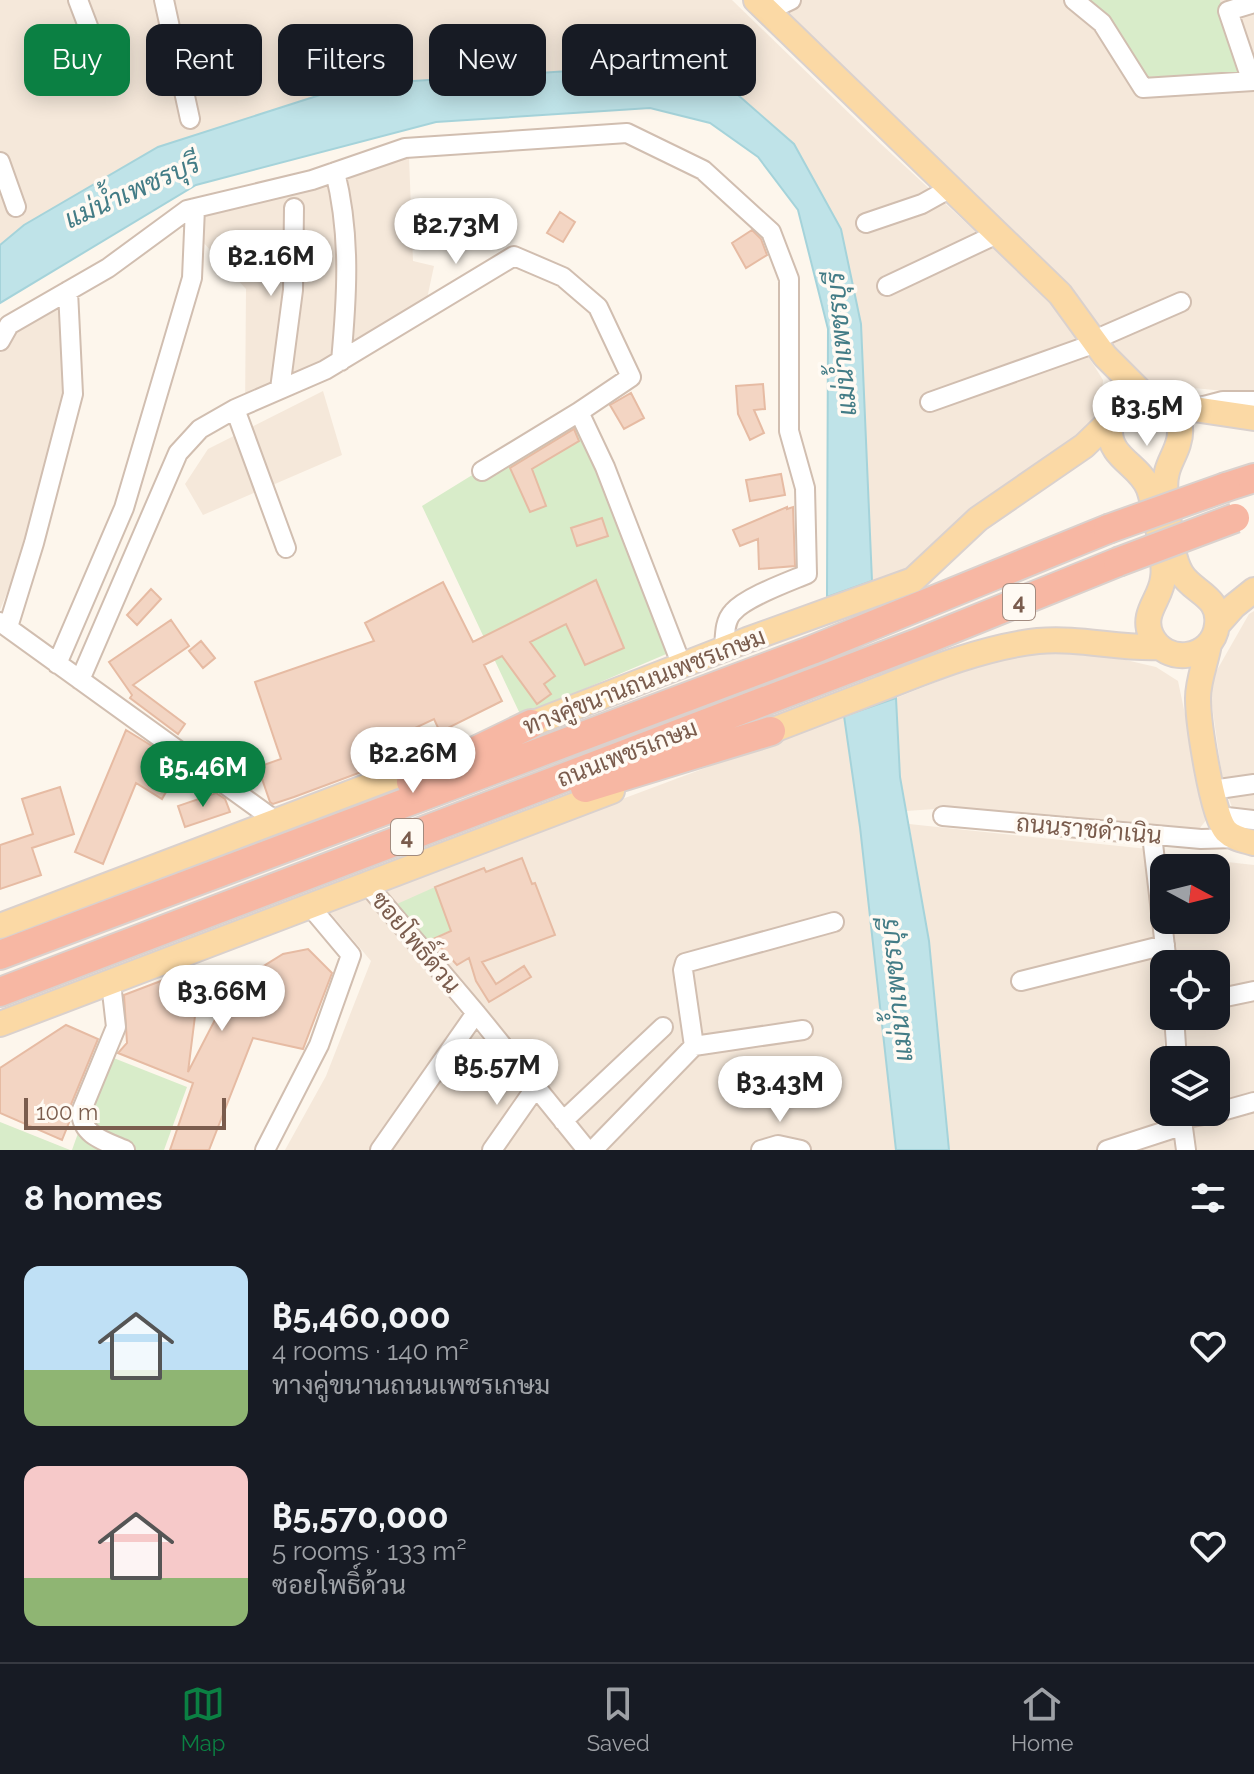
<!DOCTYPE html>
<html lang="en">
<head>
<meta charset="utf-8">
<style>
  :root { --surface:#171b24; --page:#242831; --text:#f1f3f6; --muted:#9ea1a6; --line:#363941; --accent:#0b8043 }
  body { margin:0; font-family:Raleway,Sarabun,sans-serif; background:var(--page); color:var(--text); height:100vh; display:flex; flex-direction:column; font-size:30px; white-space:nowrap }
  * { box-sizing:border-box; margin:0 }
  p { font-size:26px; color:var(--muted) }
  .icon { flex:none; width:44px; height:44px; fill:none; stroke:currentColor; stroke-width:2; stroke-linecap:round; stroke-linejoin:round }
  .map { position:relative; height:1150px; overflow:hidden }
  .details { display:flex; flex-direction:column; background:var(--surface); flex:1 }
  .details>* { flex:none }
  .hud { position:absolute; left:24px; top:24px; width:800px; height:72px; display:flex; gap:16px }
  .needle { width:52px; rotate:97deg }
  .tools { position:absolute; left:1150px; top:854px; display:grid; gap:16px }
  .tools a { display:grid; place-items:center; width:80px; height:80px; border-radius:16px; background:var(--surface); box-shadow:0 4px 20px #0003; font-size:40px }
  .scale { position:absolute; left:24px; bottom:20px; width:202px; box-sizing:border-box; padding-left:8px; border:4px solid #7a5c4d; border-top:0; font-size:22px; line-height:28px; white-space:nowrap; color:#7a5c4d; -webkit-text-stroke:6px #fffaf3; paint-order:stroke }
  .price { position:absolute; translate:-50% -68px; padding:0 18px; border-radius:28px; background:#fff; color:#222; font-size:26px; line-height:52px; filter:drop-shadow(0 2px 4px #0008) }
  .price::after { content:''; position:absolute; left:50%; top:48px; width:24px; height:18px; margin-left:-12px; background:inherit; clip-path:polygon(0 0,100% 0,50% 100%) }
  .price.on { background:var(--accent); color:#fff }
  ul { padding:0; list-style:none }
  li { display:flex; align-items:center; gap:24px; height:200px; padding:0 24px }
  li span { display:grid; place-items:center; flex:none; width:224px; height:160px; border-radius:16px; color:#555 }
  li>.icon { margin-inline-start:auto }
  span .icon { width:96px; height:96px; fill:#fffc; stroke-width:1 }
  li b { font-size:34px }
  h2 { display:flex; justify-content:space-between; align-items:center; height:96px; padding:0 24px; font-size:34px }
  .tag { padding:0 28px; border-radius:16px; background:var(--surface); box-shadow:0 4px 20px #0003; font-size:28px; line-height:72px }
  .tag.on { background:var(--accent); color:#fff }
  .dock { display:flex; justify-content:space-around; align-items:center; height:112px; border-top:2px solid var(--line); background:var(--surface); font-size:22px; color:var(--muted) }
  .dock a { display:grid; justify-items:center; gap:4px }
  .dock .on { color:var(--accent) }
  .map>svg:first-child { display:block }
</style>
</head>
<body>
<div class="map">
<svg width="1254" height="1150" viewBox="0 0 1254 1150">
  <rect width="100%" height="100%" fill="#fdf6ec"/>
  <path fill="#f5e8da" d="M0,0H732L881,144L1058,308L1103,380L1100,410L1066,451L902,574L872,581L861,324L794,144L600,69L24,225L0,245Z
    M765,0H1082L1240,73L1220,0H1254V394L1144,383Z
    M409,157L413,261L434,266L425,308L245,413L246,289L201,240V215L313,186Z
    M62,305L66,393L27,544L0,610V353L15,328Z
    M323,391L342,455L203,515L185,484L208,449Z
    M1254,611V814L1234,812L1223,784L1209,684L1249,614Z
    M1040,652L1113,657L1156,667L1178,681L1207,819L1196,833L935,809L906,811L900,777L896,698L984,663Z
    M844,716L860,827L896,1150H597L382,889Z
    M909,824L1148,849L1164,988V1112H1170L1179,1150H949L929,941Z
    M1165,855L1254,865V1150H1193L1185,1112H1216V1060H1176L1175,1016H1216V964H1173L1170,920H1216V868H1166Z
    M363,895L575,1150H285L326,1076L371,961L327,909Z"/>
  <path fill="#d8ecc9" d="M1082,0H1220L1240,73L1146,77Z
    M584,406L671,652L521,716L422,506Z
    M435,887L451,930L428,941L397,904Z
    M106,1055L187,1087L164,1150H72Z
    M0,1122L70,1150H0Z"/>
  <path fill="#bfe3e8" stroke="#a5d3da" stroke-width="2" d="M672,68L722,81L794,144L841,229L861,324L872,581L827,597L828,329L798,210L758,157L710,123L650,108L436,122L196,185L0,303V245L24,225L158,147L351,85L600,69Z
    M896,698L900,777L929,941L949,1150H896L860,827L844,716Z"/>
  <path fill="#f3d5c3" stroke="#e6bba3" stroke-width="2" d="M560,212L575,222L563,242L547,233Z
    M752,230L761,239L767,255L746,268L732,243Z
    M763,384L765,409L754,410L764,433L750,440L738,414L736,386Z
    M631,393L644,418L624,429L610,405Z
    M574,429L579,441L532,469L546,506L530,512L510,468Z
    M781,474L785,495L750,501L746,480Z
    M787,507V509L793,507L795,566L759,569L758,539L740,546L733,530Z
    M602,518L608,536L577,546L571,528Z
    M596,580L624,648L585,665L566,624L530,642L555,676L544,684L551,694L537,704L502,656L484,665L502,701L440,732L434,719L400,735L407,755L294,797L273,804L270,802L258,767L281,759L255,682L374,641L365,623L443,582L473,642Z
    M151,589L161,599L137,625L127,615Z
    M171,620L189,646L133,685L185,724L178,734L130,698L132,695L109,662Z
    M201,641L215,658L203,668L189,651Z
    M126,730L152,746L151,750L180,767L162,799L136,783L103,864L75,852Z
    M60,787L74,834L32,848L41,875L0,889V845L33,834L22,799Z
    M216,793L225,799L230,812L185,827L178,806Z
    M522,858L532,884L535,883L555,935L482,962L496,984L524,966L531,977L489,1002L476,981L469,958L457,965L433,939L451,931L435,887L484,868L486,872Z
    M308,949L332,973L303,1049L253,1038L209,1150H170L193,1083L118,1053L127,1043L124,995L195,968L196,1008L188,1072L233,985L283,954Z
    M66,1025L98,1039L70,1107V1120L62,1140L0,1113V1068Z"/>
  <g fill="none" stroke-linecap="round" stroke-linejoin="round">
    <defs>
      <path id="minor" d="M78,0L94,42
        M164,0L190,119
        M1074,0L1102,23L1143,88L1254,81
        M768,11L791,0
        M1251,79L1228,11L1254,3
        M0,162L16,207
        M335,172C351,235 347,297 341,361
        M866,223L922,204L949,189
        M887,286L997,234
        M1094,340L1181,302
        M0,341L9,325L108,268L187,210L312,180L405,148L627,133L703,170L771,232L789,279V431L805,488L807,574C788,582 746,597 733,612C724,621 725,637 724,649
        M280,389L293,290L294,208
        M930,402L1096,343
        M1200,407L1223,401H1254
        M235,409L286,548
        M482,471L579,412
        M0,622L276,821
        M8,627L34,543L73,394L68,291
        M57,664L124,508L192,278L195,208
        M80,680L178,453L200,429L235,409L325,370L514,256L563,277L598,307L631,377L579,412L605,467L682,666
        M1212,790L1254,784
        M943,816L1201,839L1236,838
        M1218,816L1254,820
        M1152,835L1167,964
        M366,883L476,1013L587,1150
        M1021,981L1165,945
        M111,983L116,1027L81,1112C82,1136 105,1141 125,1150
        M1216,999L1254,991
        M1174,1016L1177,1060
        M694,1046L683,970L685,963L834,922
        M1181,1113L1186,1150
        M1181,1119L1215,1113L1254,1102
        M563,1121L663,1027
        M265,1150L319,1045L351,955L309,905
        M380,1150L476,1013
        M492,1150L536,1087
        M593,1150L694,1046L803,1030
        M761,1150L778,1145L801,1150
        M1107,1150L1181,1126"/>
      <path id="major" d="M756,0L1060,294L1105,356L1146,397
        M1146,397C1170,401 1186,419 1178,444C1175,454 1169,463 1167,472C1164,482 1165,492 1166,502C1170,524 1170,554 1181,573C1193,593 1221,596 1217,625C1213,660 1165,666 1151,635C1141,613 1161,599 1163,578C1166,563 1154,504 1149,489C1140,465 1109,458 1110,430C1111,410 1128,399 1146,397Z
        M1167,405L1254,418
        M1218,624L1234,606L1254,590
        M1209,644C1206,662 1198,680 1198,698C1198,721 1212,816 1226,831C1234,839 1244,840 1254,843
        M516,730L747,640L913,580L978,519L1084,446L1112,419
        M755,737C797,721 839,705 880,689C930,669 984,647 1038,641C1079,637 1119,649 1159,647
        M0,926L429,763
        M0,1024L612,791"/>
      <path id="highway" d="M1226,487L1254,478
        M411,782L531,724
        M585,788L771,731
        M0,955L812,650L1108,529
        M0,992L920,642L1118,562"/>
    </defs>
    <use href="#minor" stroke="#d1beb0" stroke-width="22"/>
    <use href="#major" stroke="#dad1cd" stroke-width="28"/>
    <use href="#highway" stroke="#dad1cd" stroke-width="32"/>
    <use href="#minor" stroke="#fff" stroke-width="18"/>
    <use href="#major" stroke="#fbd9a5" stroke-width="24"/>
    <use href="#highway" stroke="#f7b7a3" stroke-width="28"/>
    <defs>
      <path id="highway-bridge" d="M1108,529L1226,487
        M1118,562L1235,518"/>
    </defs>
    <use href="#highway-bridge" stroke="#dad1cd" stroke-width="32" stroke-linecap="butt"/>
    <use href="#highway-bridge" stroke="#f7b7a3" stroke-width="28"/>
  </g>
  <g text-anchor="middle" dominant-baseline="central" stroke-width="7" stroke-linejoin="round" paint-order="stroke">
    <g fill="#fffaf3" stroke="#a28b7f" stroke-width="2">
      <rect x="1003" y="584" width="32" height="36" rx="6"/>
      <rect x="391" y="819" width="32" height="36" rx="6"/>
    </g>
    <g font-size="22" font-weight="bold" fill="#7a5c4d">
      <text x="1019" y="602">4</text>
      <text x="407" y="837">4</text>
    </g>
    <g font-size="24" fill="#7a5c4d" stroke="#fffaf3">
      <text transform="translate(644 681) rotate(-21)">ทางคู่ขนานถนนเพชรเกษม</text>
      <text transform="translate(627 753) rotate(-21)">ถนนเพชรเกษม</text>
      <text transform="translate(1089 829) rotate(5)">ถนนราชดำเนิน</text>
      <text transform="translate(416 942) rotate(50)">ซอยโพธิ์ด้วน</text>
    </g>
    <g font-size="26" font-style="italic" fill="#437c86" stroke="#fffaf3">
      <text transform="translate(132 191) rotate(-24)">แม่น้ำเพชรบุรี</text>
      <text transform="translate(841 344) rotate(-95)">แม่น้ำเพชรบุรี</text>
      <text transform="translate(896 990) rotate(-96)">แม่น้ำเพชรบุรี</text>
    </g>
  </g>
</svg>
<div class="tools">
<a><svg class="needle" viewBox="-14 -14 28 28"><path d="M0-13l5 13h-10z" fill="#e53935"/><path d="M0 13l5-13h-10z" fill="#9ea1a6"/></svg></a>
<a><svg class="icon" aria-label="locate" viewBox="0 0 24 24"><circle cx="12" cy="12" r="6"/><path d="M12 2v4M12 18v4M2 12h4M18 12h4"/></svg></a>
<a><svg class="icon" aria-label="layers" viewBox="0 0 24 24"><path d="M12 4l9 5-9 5-9-5zM3 14l9 5 9-5"/></svg></a>
</div>
<div class="scale">100 m</div>
<b class="price" style="left:456px;top:266px">฿2.73M</b>
<b class="price" style="left:271px;top:298px">฿2.16M</b>
<b class="price" style="left:1147px;top:448px">฿3.5M</b>
<b class="price" style="left:413px;top:795px">฿2.26M</b>
<b class="price on" style="left:203px;top:809px">฿5.46M</b>
<b class="price" style="left:222px;top:1033px">฿3.66M</b>
<b class="price" style="left:497px;top:1107px">฿5.57M</b>
<b class="price" style="left:780px;top:1124px">฿3.43M</b>
<div class="hud">
<a class="tag on">Buy</a>
<a class="tag">Rent</a>
<a class="tag">Filters</a>
<a class="tag">New</a>
<a class="tag">Apartment</a>
</div>
</div>
<section class="details">
<h2>8 homes<svg class="icon" aria-label="filters" viewBox="0 0 24 24"><path d="M4 7h16M4 17h16"/><circle cx="9" cy="7" r="2"/><circle cx="15" cy="17" r="2"/></svg></h2>
<ul>
<li><span style="background:linear-gradient(#bfe0f5 65%,#8fb573 0)"><svg class="icon" aria-label="home" viewBox="0 0 24 24"><path d="M3 11l9-7 9 7M6 9v11h12V9"/></svg></span><div><b>฿5,460,000</b><p>4 rooms · 140 m²</p><p>ทางคู่ขนานถนนเพชรเกษม</p></div><svg class="icon" aria-label="heart" viewBox="0 0 24 24"><path d="M12 20l-8-8c-3-5 5-10 8-4 3-6 11-1 8 4z"/></svg></li>
<li><span style="background:linear-gradient(#f6c9c9 70%,#8fb573 0)"><svg class="icon" aria-label="home" viewBox="0 0 24 24"><path d="M3 11l9-7 9 7M6 9v11h12V9"/></svg></span><div><b>฿5,570,000</b><p>5 rooms · 133 m²</p><p>ซอยโพธิ์ด้วน</p></div><svg class="icon" aria-label="heart" viewBox="0 0 24 24"><path d="M12 20l-8-8c-3-5 5-10 8-4 3-6 11-1 8 4z"/></svg></li>
</ul>
</section>
<nav class="dock">
<a class="on"><svg class="icon" aria-label="map" viewBox="0 0 24 24"><path d="M3 6l6-2 6 2 6-2v14l-6 2-6-2-6 2zM9 4v14M15 6v14"/></svg>Map</a>
<a><svg class="icon" aria-label="saved" viewBox="0 0 24 24"><path d="M7 4h10v16l-5-4-5 4z"/></svg>Saved</a>
<a><svg class="icon" aria-label="home" viewBox="0 0 24 24"><path d="M3 11l9-7 9 7M6 9v11h12V9"/></svg>Home</a>
</nav>
</body>
</html>
